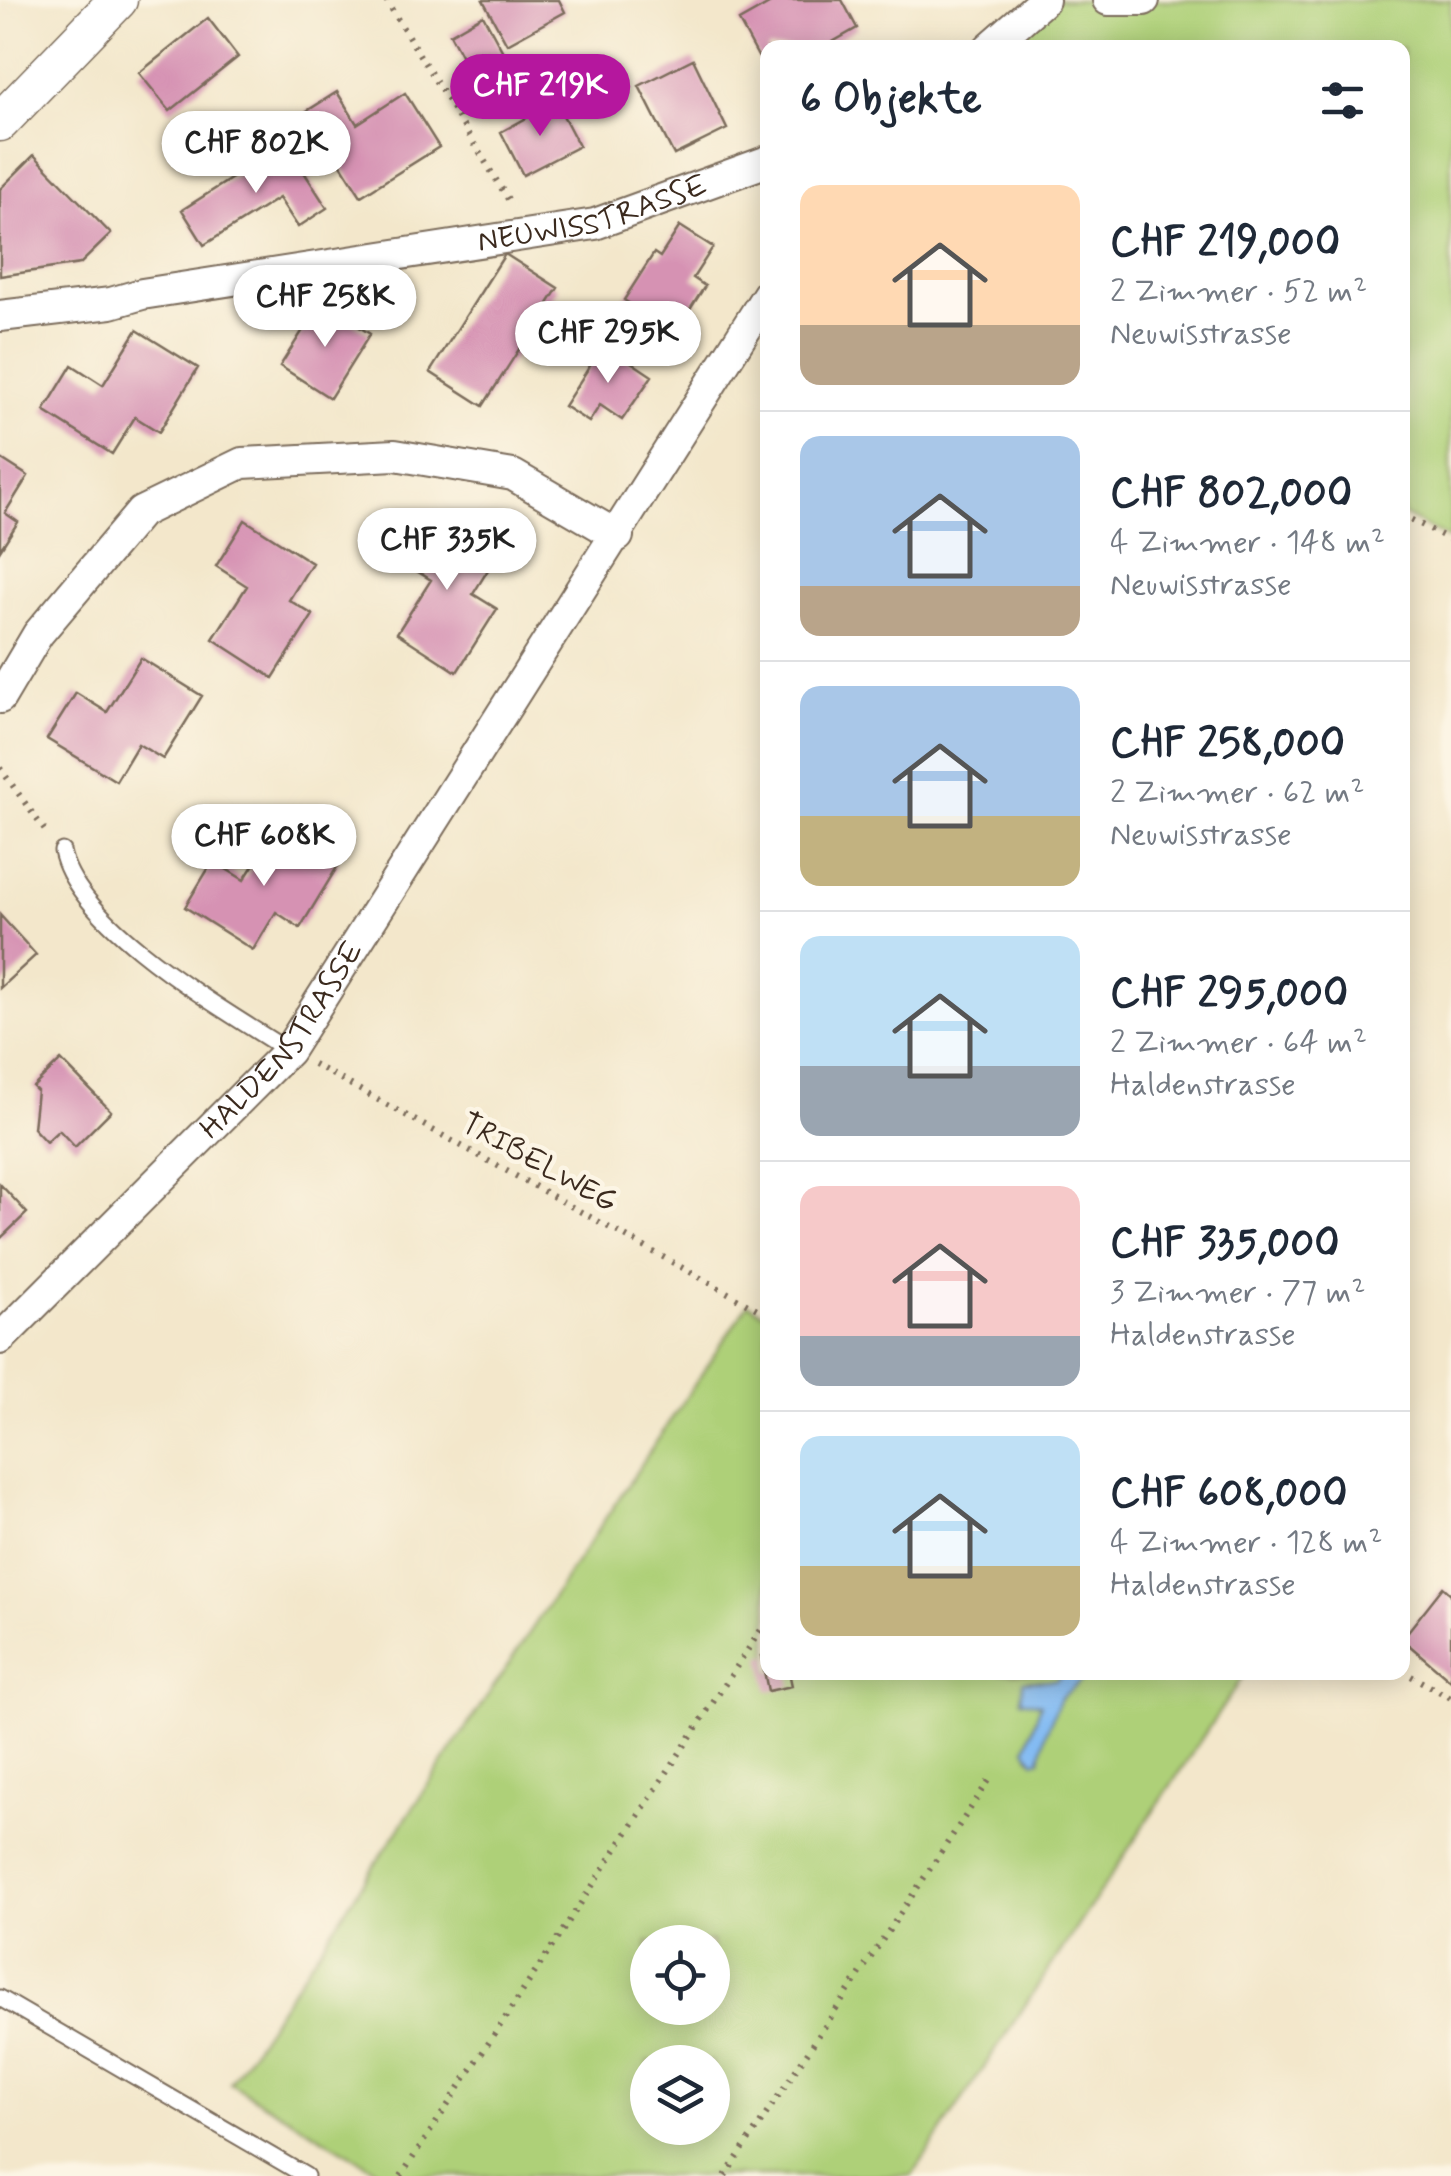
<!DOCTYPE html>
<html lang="de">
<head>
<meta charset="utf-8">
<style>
  :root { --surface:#fff; --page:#f2f2f3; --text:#1f2937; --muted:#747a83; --line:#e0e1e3; --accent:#b5179e }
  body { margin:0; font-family:Mynerve,sans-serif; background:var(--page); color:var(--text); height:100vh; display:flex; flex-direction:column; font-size:38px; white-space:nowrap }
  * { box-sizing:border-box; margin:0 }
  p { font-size:32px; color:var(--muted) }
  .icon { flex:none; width:55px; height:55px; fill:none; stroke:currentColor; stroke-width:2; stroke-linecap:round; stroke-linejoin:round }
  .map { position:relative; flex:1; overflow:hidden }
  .side { position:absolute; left:760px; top:40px; width:650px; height:1640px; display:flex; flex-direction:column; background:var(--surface); border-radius:20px; box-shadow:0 5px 25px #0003 }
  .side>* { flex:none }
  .controls { position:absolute; left:630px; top:1925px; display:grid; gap:20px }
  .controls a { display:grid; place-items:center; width:100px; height:100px; border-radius:50%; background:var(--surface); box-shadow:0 5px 25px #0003; font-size:50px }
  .price { position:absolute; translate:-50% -85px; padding:0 22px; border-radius:35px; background:#fff; color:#222; font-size:32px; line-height:65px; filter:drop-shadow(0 2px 5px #0008) }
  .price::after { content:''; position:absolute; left:50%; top:60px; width:30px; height:22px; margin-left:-15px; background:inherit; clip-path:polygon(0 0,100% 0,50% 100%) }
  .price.on { background:var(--accent); color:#fff }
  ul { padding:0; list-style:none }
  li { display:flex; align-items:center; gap:30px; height:250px; padding:0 40px }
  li+li { border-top:2px solid var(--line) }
  li span { display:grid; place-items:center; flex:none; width:280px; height:200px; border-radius:20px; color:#555 }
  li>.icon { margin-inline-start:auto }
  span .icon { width:120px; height:120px; fill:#fffc; stroke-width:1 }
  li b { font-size:42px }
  h2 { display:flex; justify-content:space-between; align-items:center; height:120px; padding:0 40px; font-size:42px }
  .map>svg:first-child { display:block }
</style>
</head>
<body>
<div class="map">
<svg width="1451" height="2176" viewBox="0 0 1451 2176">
  <rect width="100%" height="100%" fill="#fcf5e5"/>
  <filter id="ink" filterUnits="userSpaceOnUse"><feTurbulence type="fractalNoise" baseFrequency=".01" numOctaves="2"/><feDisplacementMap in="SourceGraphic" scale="20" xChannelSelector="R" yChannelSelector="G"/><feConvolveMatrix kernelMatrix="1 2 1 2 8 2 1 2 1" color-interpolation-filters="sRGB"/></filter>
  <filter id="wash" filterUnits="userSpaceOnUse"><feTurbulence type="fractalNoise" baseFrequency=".0048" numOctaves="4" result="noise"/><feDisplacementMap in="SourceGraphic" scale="40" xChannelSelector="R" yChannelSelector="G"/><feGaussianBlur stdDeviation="2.25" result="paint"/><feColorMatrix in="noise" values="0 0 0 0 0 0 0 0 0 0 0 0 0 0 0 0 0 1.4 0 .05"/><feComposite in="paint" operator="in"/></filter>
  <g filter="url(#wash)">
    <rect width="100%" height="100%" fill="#f3e7cb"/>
    <path fill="#aed078" stroke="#747d4b" stroke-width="2.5" fill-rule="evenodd" d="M1044,0H1451V540L1403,515L1402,48H989Z
      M748,1304L767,1315L768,1672L1064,1673L1056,1680H1026L1021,1698L1041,1704L1026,1748L1031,1759L1040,1760C1040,1729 1063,1679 1095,1673C1130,1665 1205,1673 1245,1673L912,2176H387L230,2083ZM648,1942H712V2008H648ZM648,2062H712V2128H648Z"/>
    <path fill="#83bbf3" stroke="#5f7288" stroke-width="2.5" d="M1064,1673H1090L1061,1697L1045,1735L1040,1760L1034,1762L1026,1748L1041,1704L1021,1700L1023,1681L1056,1680Z"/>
    <g id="blocks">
      <path fill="#d692b3" d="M483,0H559L565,12L507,44Z
        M776,0H842L857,28L822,48H768V75L739,21Z
        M483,15L504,54L470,72L450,34Z
        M208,18L238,57L170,111L139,73Z
        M693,59L727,129L674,155L639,86Z
        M337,92L357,124L405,93L439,147L361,196L307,111Z
        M556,102L579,146L523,175L501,132Z
        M286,144L327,208L298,227L279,198L204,245L182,210Z
        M34,155L111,234L80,264L0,276V189Z
        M680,226L713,247L693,278L705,286L675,333L624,300L654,253L660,257Z
        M505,254L558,288L483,406L430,372Z
        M321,302L370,334L330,398L280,366Z
        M137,330L198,368L159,432L135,417L112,454L44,411L72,365L103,385Z
        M604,344L652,376L622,420L600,405L589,422L564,406Z
        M0,458L28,476L5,513L18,522L0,550Z
        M428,514L496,557L473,594L497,609L457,672L397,633L431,580L399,560Z
        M245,520L312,563L289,600L313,615L273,678L213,639L247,586L216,566Z
        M141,658L202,696L163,759L138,744L116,781L47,739L76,693L107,712Z
        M278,826L339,864L300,928L276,912L253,950L185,907L213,861L244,880Z
        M0,915L36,955L0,988Z
        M61,1060L111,1111L75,1147L59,1130L46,1142L33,1128L37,1091L33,1087Z
        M0,1184L27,1213L0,1239Z
        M1443,1587L1451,1594V1681L1402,1639Z
        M768,1655V1672H789L792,1686L768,1691L761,1656Z"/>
    </g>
  </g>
  <g filter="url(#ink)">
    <use href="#blocks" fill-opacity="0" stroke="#7b6c5b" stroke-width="2.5"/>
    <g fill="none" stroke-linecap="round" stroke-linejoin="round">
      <defs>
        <path id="service" d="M62,851C78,927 225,1010 288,1051
          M0,1998L306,2176"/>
        <g id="minor">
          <path d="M1108,0H1144"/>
          <path d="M989,48L1044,0"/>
          <path id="s1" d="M0,316L111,303L142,294L595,224L768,161"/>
          <path d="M0,698L38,634L141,512L242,463L395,455L513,475L618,536"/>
          <path id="s2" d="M0,1339L288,1051L768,294"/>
        </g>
        <path id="tertiary" d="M0,122L118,0"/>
      </defs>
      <use href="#service" stroke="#7b6c5b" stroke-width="19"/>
      <use href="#minor" stroke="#7b6c5b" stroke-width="34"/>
      <use href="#tertiary" stroke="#7b6c5b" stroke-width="41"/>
      <path stroke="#7b6c5b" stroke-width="6" stroke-dasharray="2.5 8" stroke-linecap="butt" d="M386,0L511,204
        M1402,515L1451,540
        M0,768L46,832
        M313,1064L768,1315
        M1402,1671L1451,1698
        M401,2176L768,1619
        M725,2176L992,1776"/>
      <use href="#service" stroke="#fff" stroke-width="15"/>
      <use href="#minor" stroke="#fff" stroke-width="30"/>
      <use href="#tertiary" stroke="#fff" stroke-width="38"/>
    </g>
  </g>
  <g text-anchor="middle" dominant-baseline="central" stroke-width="9" stroke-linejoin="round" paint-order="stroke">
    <g font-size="30" fill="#3b2a1e" stroke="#fcf5e5">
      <text stroke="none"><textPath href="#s1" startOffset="602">NEUWISSTRASSE</textPath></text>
      <text stroke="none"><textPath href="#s2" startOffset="412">HALDENSTRASSE</textPath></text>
      <text transform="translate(539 1163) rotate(29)">TRIBELWEG</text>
    </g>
  </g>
</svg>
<div class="controls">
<a><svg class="icon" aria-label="locate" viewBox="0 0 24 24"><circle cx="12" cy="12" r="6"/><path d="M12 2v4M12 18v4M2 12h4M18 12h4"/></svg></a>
<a><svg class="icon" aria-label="layers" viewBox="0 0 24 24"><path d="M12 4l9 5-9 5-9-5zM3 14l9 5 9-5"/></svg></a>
</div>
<b class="price on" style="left:540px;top:139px">CHF 219K</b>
<b class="price" style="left:256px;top:196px">CHF 802K</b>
<b class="price" style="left:325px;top:350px">CHF 258K</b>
<b class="price" style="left:608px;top:386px">CHF 295K</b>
<b class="price" style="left:447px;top:593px">CHF 335K</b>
<b class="price" style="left:264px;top:889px">CHF 608K</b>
<section class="side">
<h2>6 Objekte<svg class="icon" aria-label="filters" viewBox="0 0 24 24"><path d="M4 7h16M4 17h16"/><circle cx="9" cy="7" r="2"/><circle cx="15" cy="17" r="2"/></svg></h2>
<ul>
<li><span style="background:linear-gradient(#ffd9b3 70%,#b9a48a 0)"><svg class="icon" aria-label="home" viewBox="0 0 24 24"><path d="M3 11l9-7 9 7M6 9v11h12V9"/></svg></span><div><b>CHF 219,000</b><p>2 Zimmer · 52 m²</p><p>Neuwisstrasse</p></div></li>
<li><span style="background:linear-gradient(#a9c7e8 75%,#b9a48a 0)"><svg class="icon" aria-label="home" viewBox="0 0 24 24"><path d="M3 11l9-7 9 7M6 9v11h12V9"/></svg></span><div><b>CHF 802,000</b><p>4 Zimmer · 148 m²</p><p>Neuwisstrasse</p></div></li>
<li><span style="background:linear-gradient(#a9c7e8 65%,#c2b280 0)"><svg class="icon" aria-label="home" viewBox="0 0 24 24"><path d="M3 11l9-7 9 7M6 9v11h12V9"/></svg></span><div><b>CHF 258,000</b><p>2 Zimmer · 62 m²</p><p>Neuwisstrasse</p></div></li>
<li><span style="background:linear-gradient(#bfe0f5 65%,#9aa5b1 0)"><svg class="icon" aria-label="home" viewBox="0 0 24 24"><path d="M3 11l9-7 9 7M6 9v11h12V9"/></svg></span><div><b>CHF 295,000</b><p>2 Zimmer · 64 m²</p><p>Haldenstrasse</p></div></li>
<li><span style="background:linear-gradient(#f6c9c9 75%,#9aa5b1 0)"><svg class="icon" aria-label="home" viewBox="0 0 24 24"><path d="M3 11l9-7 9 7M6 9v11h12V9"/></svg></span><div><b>CHF 335,000</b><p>3 Zimmer · 77 m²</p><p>Haldenstrasse</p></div></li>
<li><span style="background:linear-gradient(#bfe0f5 65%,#c2b280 0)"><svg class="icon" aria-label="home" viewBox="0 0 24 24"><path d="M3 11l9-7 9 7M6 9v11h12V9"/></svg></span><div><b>CHF 608,000</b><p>4 Zimmer · 128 m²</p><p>Haldenstrasse</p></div></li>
</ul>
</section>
</div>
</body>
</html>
